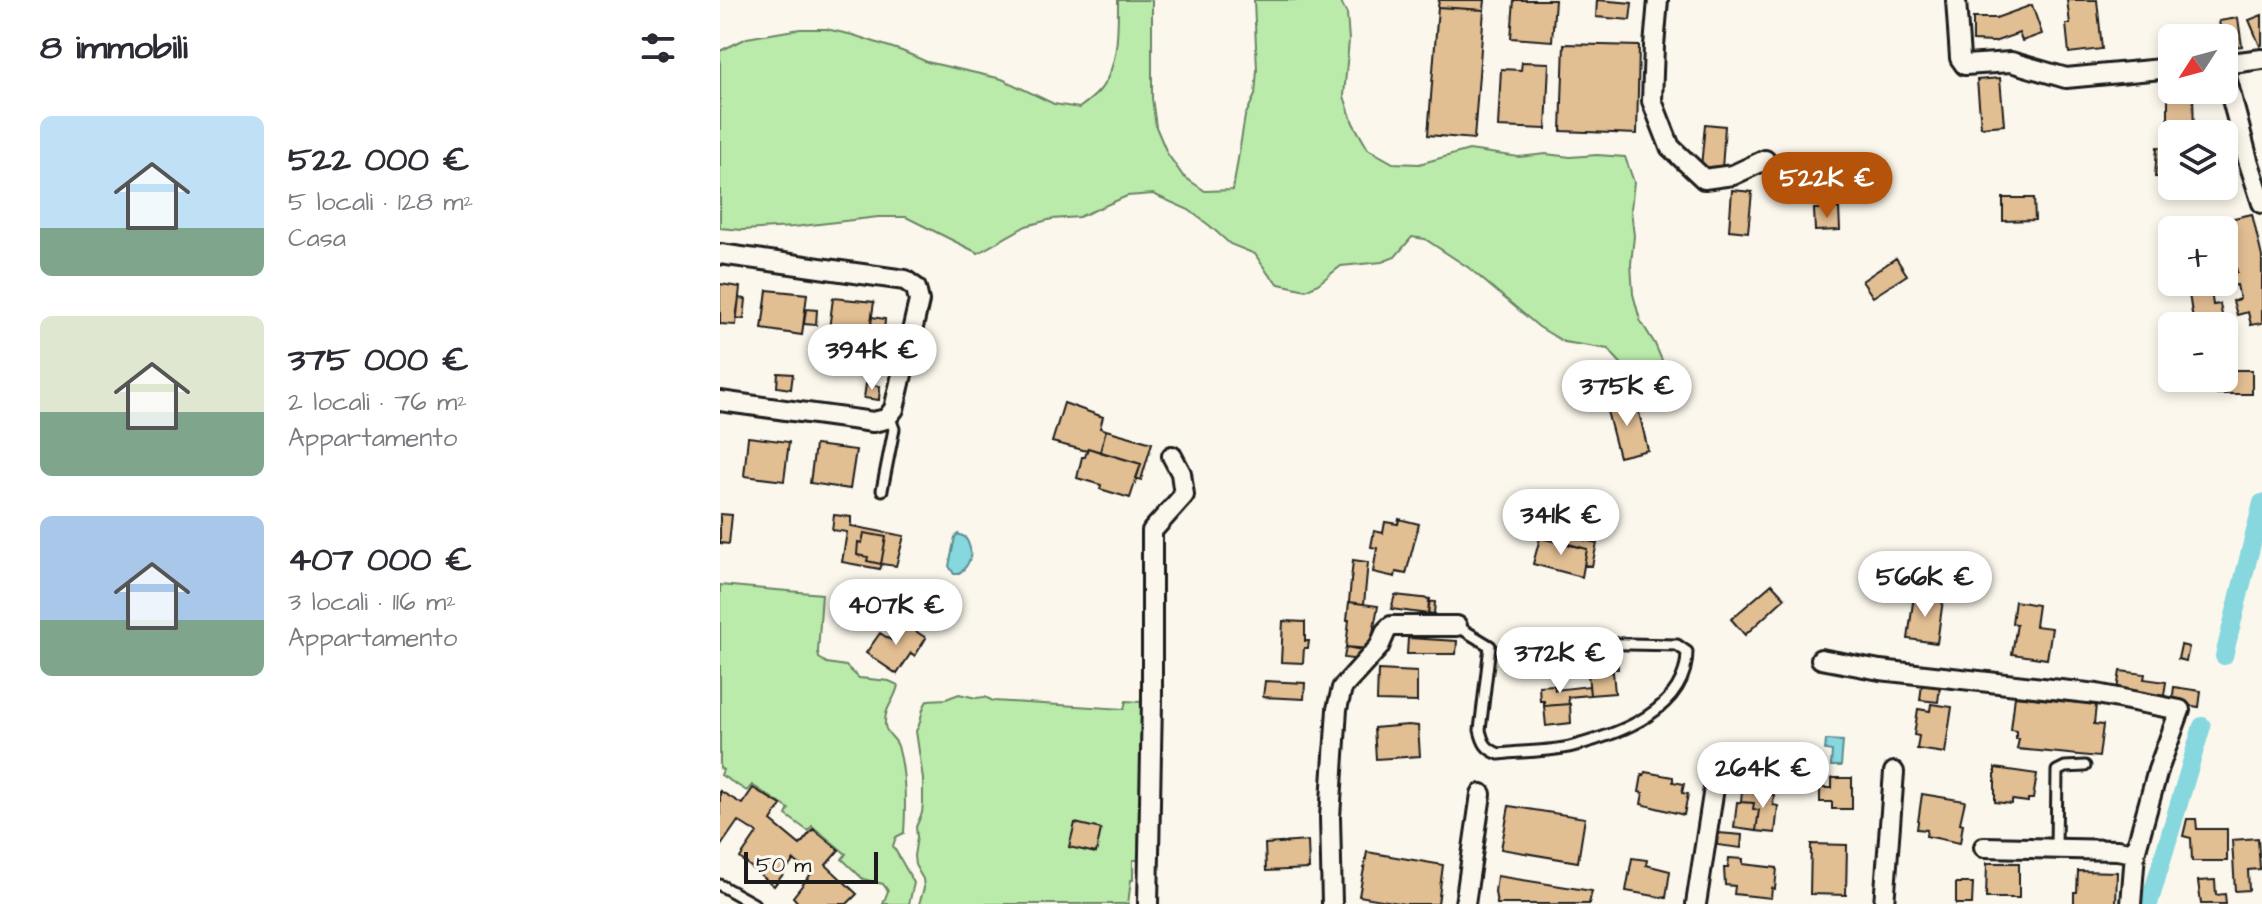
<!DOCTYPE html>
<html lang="it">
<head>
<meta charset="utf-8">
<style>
  :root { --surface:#fff; --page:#f2f2f3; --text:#2b2b33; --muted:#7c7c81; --accent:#b45309 }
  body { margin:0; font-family:"Architects Daughter",sans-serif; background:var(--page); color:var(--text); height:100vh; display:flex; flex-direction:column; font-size:30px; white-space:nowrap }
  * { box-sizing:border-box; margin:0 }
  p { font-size:26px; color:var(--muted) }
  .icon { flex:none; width:44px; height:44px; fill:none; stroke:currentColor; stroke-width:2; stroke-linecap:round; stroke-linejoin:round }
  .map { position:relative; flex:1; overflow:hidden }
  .side { display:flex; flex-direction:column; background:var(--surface); width:720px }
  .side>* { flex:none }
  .needle { width:52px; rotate:234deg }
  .buttons { position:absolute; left:1438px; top:24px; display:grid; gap:16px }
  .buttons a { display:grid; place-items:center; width:80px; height:80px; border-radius:12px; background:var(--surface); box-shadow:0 4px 12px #0003; font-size:40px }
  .scale { position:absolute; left:24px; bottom:20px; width:134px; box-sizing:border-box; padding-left:8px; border:4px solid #1c1c1c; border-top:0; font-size:22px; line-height:28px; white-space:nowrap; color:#1c1c1c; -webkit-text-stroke:6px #fbf7ec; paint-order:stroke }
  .price { position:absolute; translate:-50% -68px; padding:0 18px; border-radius:28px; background:#fff; color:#222; font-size:26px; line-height:52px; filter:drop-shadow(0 2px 4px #0008) }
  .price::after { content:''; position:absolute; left:50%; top:48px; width:24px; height:18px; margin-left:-12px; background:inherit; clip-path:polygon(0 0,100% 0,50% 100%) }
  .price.selected { background:var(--accent); color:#fff }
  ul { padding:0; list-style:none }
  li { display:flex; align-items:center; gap:24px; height:200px; padding:0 40px }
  li span { display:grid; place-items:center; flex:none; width:224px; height:160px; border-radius:12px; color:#555 }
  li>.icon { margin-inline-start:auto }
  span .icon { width:96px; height:96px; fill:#fffc; stroke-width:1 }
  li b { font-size:34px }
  h2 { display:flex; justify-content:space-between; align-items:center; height:96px; padding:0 40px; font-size:34px }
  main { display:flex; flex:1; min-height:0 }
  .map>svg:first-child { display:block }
</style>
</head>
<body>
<main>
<section class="side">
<h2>8 immobili<svg class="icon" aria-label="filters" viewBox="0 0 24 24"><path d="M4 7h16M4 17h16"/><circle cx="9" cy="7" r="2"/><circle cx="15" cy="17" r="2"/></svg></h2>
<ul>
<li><span style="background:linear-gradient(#bfe0f5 70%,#7fa58c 0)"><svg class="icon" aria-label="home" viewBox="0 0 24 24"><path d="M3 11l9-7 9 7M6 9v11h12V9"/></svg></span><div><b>522 000 €</b><p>5 locali · 128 m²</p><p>Casa</p></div></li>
<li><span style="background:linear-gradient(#dfe7d0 60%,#7fa58c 0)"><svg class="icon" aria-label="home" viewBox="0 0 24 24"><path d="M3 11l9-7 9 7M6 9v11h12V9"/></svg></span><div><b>375 000 €</b><p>2 locali · 76 m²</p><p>Appartamento</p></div></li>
<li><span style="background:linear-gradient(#a9c7e8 65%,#7fa58c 0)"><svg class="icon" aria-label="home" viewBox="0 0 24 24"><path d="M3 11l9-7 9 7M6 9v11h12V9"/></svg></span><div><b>407 000 €</b><p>3 locali · 116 m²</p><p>Appartamento</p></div></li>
</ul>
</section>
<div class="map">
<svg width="1542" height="904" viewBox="0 0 1542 904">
  <rect width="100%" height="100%" fill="#fbf7ec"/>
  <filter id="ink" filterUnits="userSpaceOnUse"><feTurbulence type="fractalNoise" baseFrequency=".0125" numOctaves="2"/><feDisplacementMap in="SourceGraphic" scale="16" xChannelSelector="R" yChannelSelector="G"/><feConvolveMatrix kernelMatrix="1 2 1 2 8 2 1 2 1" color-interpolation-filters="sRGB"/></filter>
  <g filter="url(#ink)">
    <path fill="#baebab" stroke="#6b8464" stroke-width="2" d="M398,0H432V98L436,127L447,153L463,176L485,191L513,190L525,116L535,95L537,70L534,0H620L627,14L629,40L624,96L633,123L648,149L673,163L699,164L749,150L799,157L826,154L850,157L877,155L905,157L914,182L911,209L914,236L911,264L913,294L920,320L935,344L947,372L955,403L937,395L907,370L888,349L844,342L819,327L749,268L705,239L692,237L675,257L662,262L621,266L598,284L586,290L559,284L549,275L535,254L510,244L490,226L469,210L433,194L407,196L359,217L332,219L306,226L258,253L186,217H158L74,227L22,230L0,228V51L27,38L80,29H106L133,35L182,51L207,62L282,79L334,104L359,108C366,103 373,98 379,91C399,68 398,29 398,0Z
      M0,585L102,594L98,652L99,658L107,663L126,666L139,678L169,681L178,685C175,701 164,707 165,725C166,735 175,737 178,746C186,774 186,804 184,833L176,837L173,846L194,883L189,904H163L168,891L163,884L143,879L122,859L126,854L92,826L88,831L66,815L69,809L32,785L27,791L1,775L3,770L0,768Z
      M239,694L256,698L265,697L273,701L404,709L406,701L421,702L425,705L420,814L422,860H413V880H411L408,904H199L204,888L203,879L195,865L194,856L197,837L196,827L202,813L203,803V779L196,731C204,719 199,710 208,700L226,699Z"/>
    <path fill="#86d7de" stroke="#5c8c90" stroke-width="2" d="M796,498L825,505L822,521L792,514Z
      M238,534L245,537C254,551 252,564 238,574H234L229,566L235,537Z
      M1106,740L1123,741L1121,766H1111L1112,751L1105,750Z"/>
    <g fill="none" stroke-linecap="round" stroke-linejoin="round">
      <path stroke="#86d7de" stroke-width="18" d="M1504,656L1542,503
        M1429,904L1482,726"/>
    </g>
    <path fill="#e2be93" stroke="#1c1c1c" stroke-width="2" d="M719,0H765L764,10L718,7Z
      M794,0H835L832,41L791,38Z
      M877,0L912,3L910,20L876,17Z
      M1347,0H1377L1382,49L1349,53L1346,24H1350Z
      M1312,5L1322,34L1302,41L1299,33L1274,42L1253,41V18H1276Z
      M718,7L764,10L754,139L708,135Z
      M1542,15V45L1540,46L1529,20Z
      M1518,18L1522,46L1504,48V38H1502L1499,21Z
      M844,44L919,46L917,134L841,131Z
      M802,62L829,63L826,129L778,127L781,69L801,70Z
      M1280,78L1284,125L1261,127L1257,80Z
      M1448,93H1473L1474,134H1452V140H1448Z
      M985,124L1005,126L1002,169L981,167Z
      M1437,147L1451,148L1449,177H1435Z
      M1012,190L1032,192L1028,232L1009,230Z
      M1283,198H1314L1315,220L1283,221Z
      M1119,208L1120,230L1095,231L1094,209Z
      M1532,214L1542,257V323L1531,325L1528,312L1517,315L1513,301L1520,299L1517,285L1506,287L1504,275L1517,272L1505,220Z
      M1176,258L1187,275L1153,297L1142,281Z
      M1467,282H1488L1490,291L1469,294Z
      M0,284L20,287L16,325L0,324Z
      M47,290L87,294L82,335L42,329Z
      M1491,291L1493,305L1500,304L1504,326H1474L1469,294Z
      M19,298L26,299L24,319L16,318Z
      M113,298L154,302L148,342L108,337Z
      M86,309L97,310L96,325L84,324Z
      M152,317L165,319L164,333L150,332Z
      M1504,370H1532V394H1497V378H1504Z
      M58,373L73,374L71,389L57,387Z
      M146,384L160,386L159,400L144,398Z
      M916,400L928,450L899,457L886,407Z
      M344,403L383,417L380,428L386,430L380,452L368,448L367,451L332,442Z
      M386,430L432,443L421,480L416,478L421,464L380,452Z
      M28,437L69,442L64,481L24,476Z
      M95,445L136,450L130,489L90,483Z
      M368,448L421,464L410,498L380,489L381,485L357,478L362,457H365Z
      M0,514L12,515L9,544L0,543Z
      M114,515L131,517V526L184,536L176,566L162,564L160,569L122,562L127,532L112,530Z
      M679,519L699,524L686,574L676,572L675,577L653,572L657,548L651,547L654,531L663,533L665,522L678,524Z
      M144,533L166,537L161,564L147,561L148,557L137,555L138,542L142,543Z
      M846,536L877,543L872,566L864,565L867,549L845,543Z
      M820,538L867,549L862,577L813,564Z
      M633,560L648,562L644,604L629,602Z
      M1052,584L1065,598L1025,635L1011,619Z
      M675,595L710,599L708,614L671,609Z
      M1194,595L1223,600L1217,643L1188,639Z
      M709,601L715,602L714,614L708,613Z
      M1295,601L1318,605L1315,626L1332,628L1327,659L1292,654L1297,624L1292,623Z
      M629,602L658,606L650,649L626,647L629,620H627Z
      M179,620L206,638L195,656L191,653L177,674L146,653L160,633L171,640L175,633L172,631Z
      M563,621L585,622V641H589L588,648H584L583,663L561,662Z
      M688,638L737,641L736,654H687Z
      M1461,645L1469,647L1466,661L1458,659Z
      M626,647L642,650L640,660L624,658Z
      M897,653L898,669H893V672L869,673L868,660L882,659L881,654Z
      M658,670L697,672V702L657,701Z
      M1400,671L1425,674L1424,679L1446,682L1443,702L1396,696Z
      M893,672L895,693L870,695L868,673Z
      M545,681L585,683L584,699L543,697Z
      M1202,684L1220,686L1218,702L1200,700Z
      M834,685L835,690L869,686L870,695L848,697L849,704L824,706V701H820L819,686Z
      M1454,687L1481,691L1479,707L1452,703Z
      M1361,695L1370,696L1369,704L1376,705L1374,724L1383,725L1379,757L1297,749L1299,739H1296V731L1291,730L1295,696L1361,703Z
      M850,704L851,723L826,726L824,706Z
      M1211,704L1232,707L1225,753L1197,749L1199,736L1194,735L1198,709L1210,711Z
      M688,725L698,726L700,756L656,759L654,728Z
      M1275,768L1317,774L1313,799H1308V802L1292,800V804L1275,802Z
      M925,772L953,777V782L964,784L962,793L968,794L964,815L921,804L923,793L919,792L922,775L924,776Z
      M1112,778H1132V809H1112V802H1100V788H1112Z
      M33,788L61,805L51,821L80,845L93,829L119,850L106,865L137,894L127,904H79L73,897L91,874L74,860L54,886L20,858L37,833L18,821L0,847V791L22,804Z
      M1022,791L1054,795L1053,805L1058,806L1055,833L1036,831L1039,810L1033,809L1034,803L1021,802Z
      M1202,794L1245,801L1240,823L1243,824L1240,843L1206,836L1207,830L1197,829Z
      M1017,802L1034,803L1033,809L1039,810L1036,831L1014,828Z
      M789,806L865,818L858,862L781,849Z
      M1467,819H1476L1477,829H1507V861H1472L1471,838L1463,836Z
      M355,823L381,829L376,853L349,847Z
      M998,833L1022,835L1021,848L997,845Z
      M1538,838L1540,869L1528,870L1529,890L1515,891L1512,840Z
      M588,841L589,869L546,871L545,844Z
      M1091,844L1127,845L1126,895L1090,894Z
      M647,852L723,865L718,904H684L639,896Z
      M912,858L927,860L926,865L950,871L946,898L906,891Z
      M1009,858L1023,859V864L1057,868L1055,889L1052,888L1051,898L1014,894L1015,886L1005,885L1004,868H1008Z
      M1267,863H1299V898H1266Z
      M1358,871L1397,872L1396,904H1354V892H1357Z
      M777,876L872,891L869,904H777L775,892Z
      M1495,880L1496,895L1505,894L1506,904H1481L1478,881Z
      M1236,883H1253L1252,904H1236Z"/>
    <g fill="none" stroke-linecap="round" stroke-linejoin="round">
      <defs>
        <path id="lane" d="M162,490L174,429L169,415
          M737,626L770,646L760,730C763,743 766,749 779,754C803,751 830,752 853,746C899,734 967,710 967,652L957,645L861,643
          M1336,848L1337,771L1345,767L1365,766
          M0,885L34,904"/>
        <path id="street" d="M938,0L934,46L932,101L950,147L984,179L1013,175L1045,160
          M1236,0L1240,58L1245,65L1291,62L1346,78L1452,68
          M1504,64L1542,59
          M1504,69L1528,160L1542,203
          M0,254L185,280L196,288L199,301L174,409L166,419L153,422L0,401
          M1101,659L1160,670L1377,694L1460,710L1438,770L1415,853L1411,904
          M1264,847L1397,850L1415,853
          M428,904L432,701V531L464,495L461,473L452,456
          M612,904L610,817L617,709L622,688L659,647L666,631L671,626H737
          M745,904L761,794
          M976,904L994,788
          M1164,904L1174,772"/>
      </defs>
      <use href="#lane" stroke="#1c1c1c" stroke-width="15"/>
      <use href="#street" stroke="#1c1c1c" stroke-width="24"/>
      <use href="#lane" stroke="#fbf7ec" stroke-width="9"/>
      <use href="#street" stroke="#fbf7ec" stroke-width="18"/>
    </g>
  </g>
</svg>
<div class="buttons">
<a><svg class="needle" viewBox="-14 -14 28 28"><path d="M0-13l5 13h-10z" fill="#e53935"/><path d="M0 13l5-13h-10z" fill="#7c7c81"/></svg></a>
<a><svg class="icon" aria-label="layers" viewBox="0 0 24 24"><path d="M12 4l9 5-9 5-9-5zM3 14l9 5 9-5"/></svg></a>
<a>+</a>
<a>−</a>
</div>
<div class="scale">50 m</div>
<b class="price selected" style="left:1107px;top:220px">522K €</b>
<b class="price" style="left:152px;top:392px">394K €</b>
<b class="price" style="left:907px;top:428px">375K €</b>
<b class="price" style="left:841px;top:557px">341K €</b>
<b class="price" style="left:1205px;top:619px">566K €</b>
<b class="price" style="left:176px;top:647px">407K €</b>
<b class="price" style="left:840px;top:695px">372K €</b>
<b class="price" style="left:1043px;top:810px">264K €</b>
</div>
</main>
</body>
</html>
